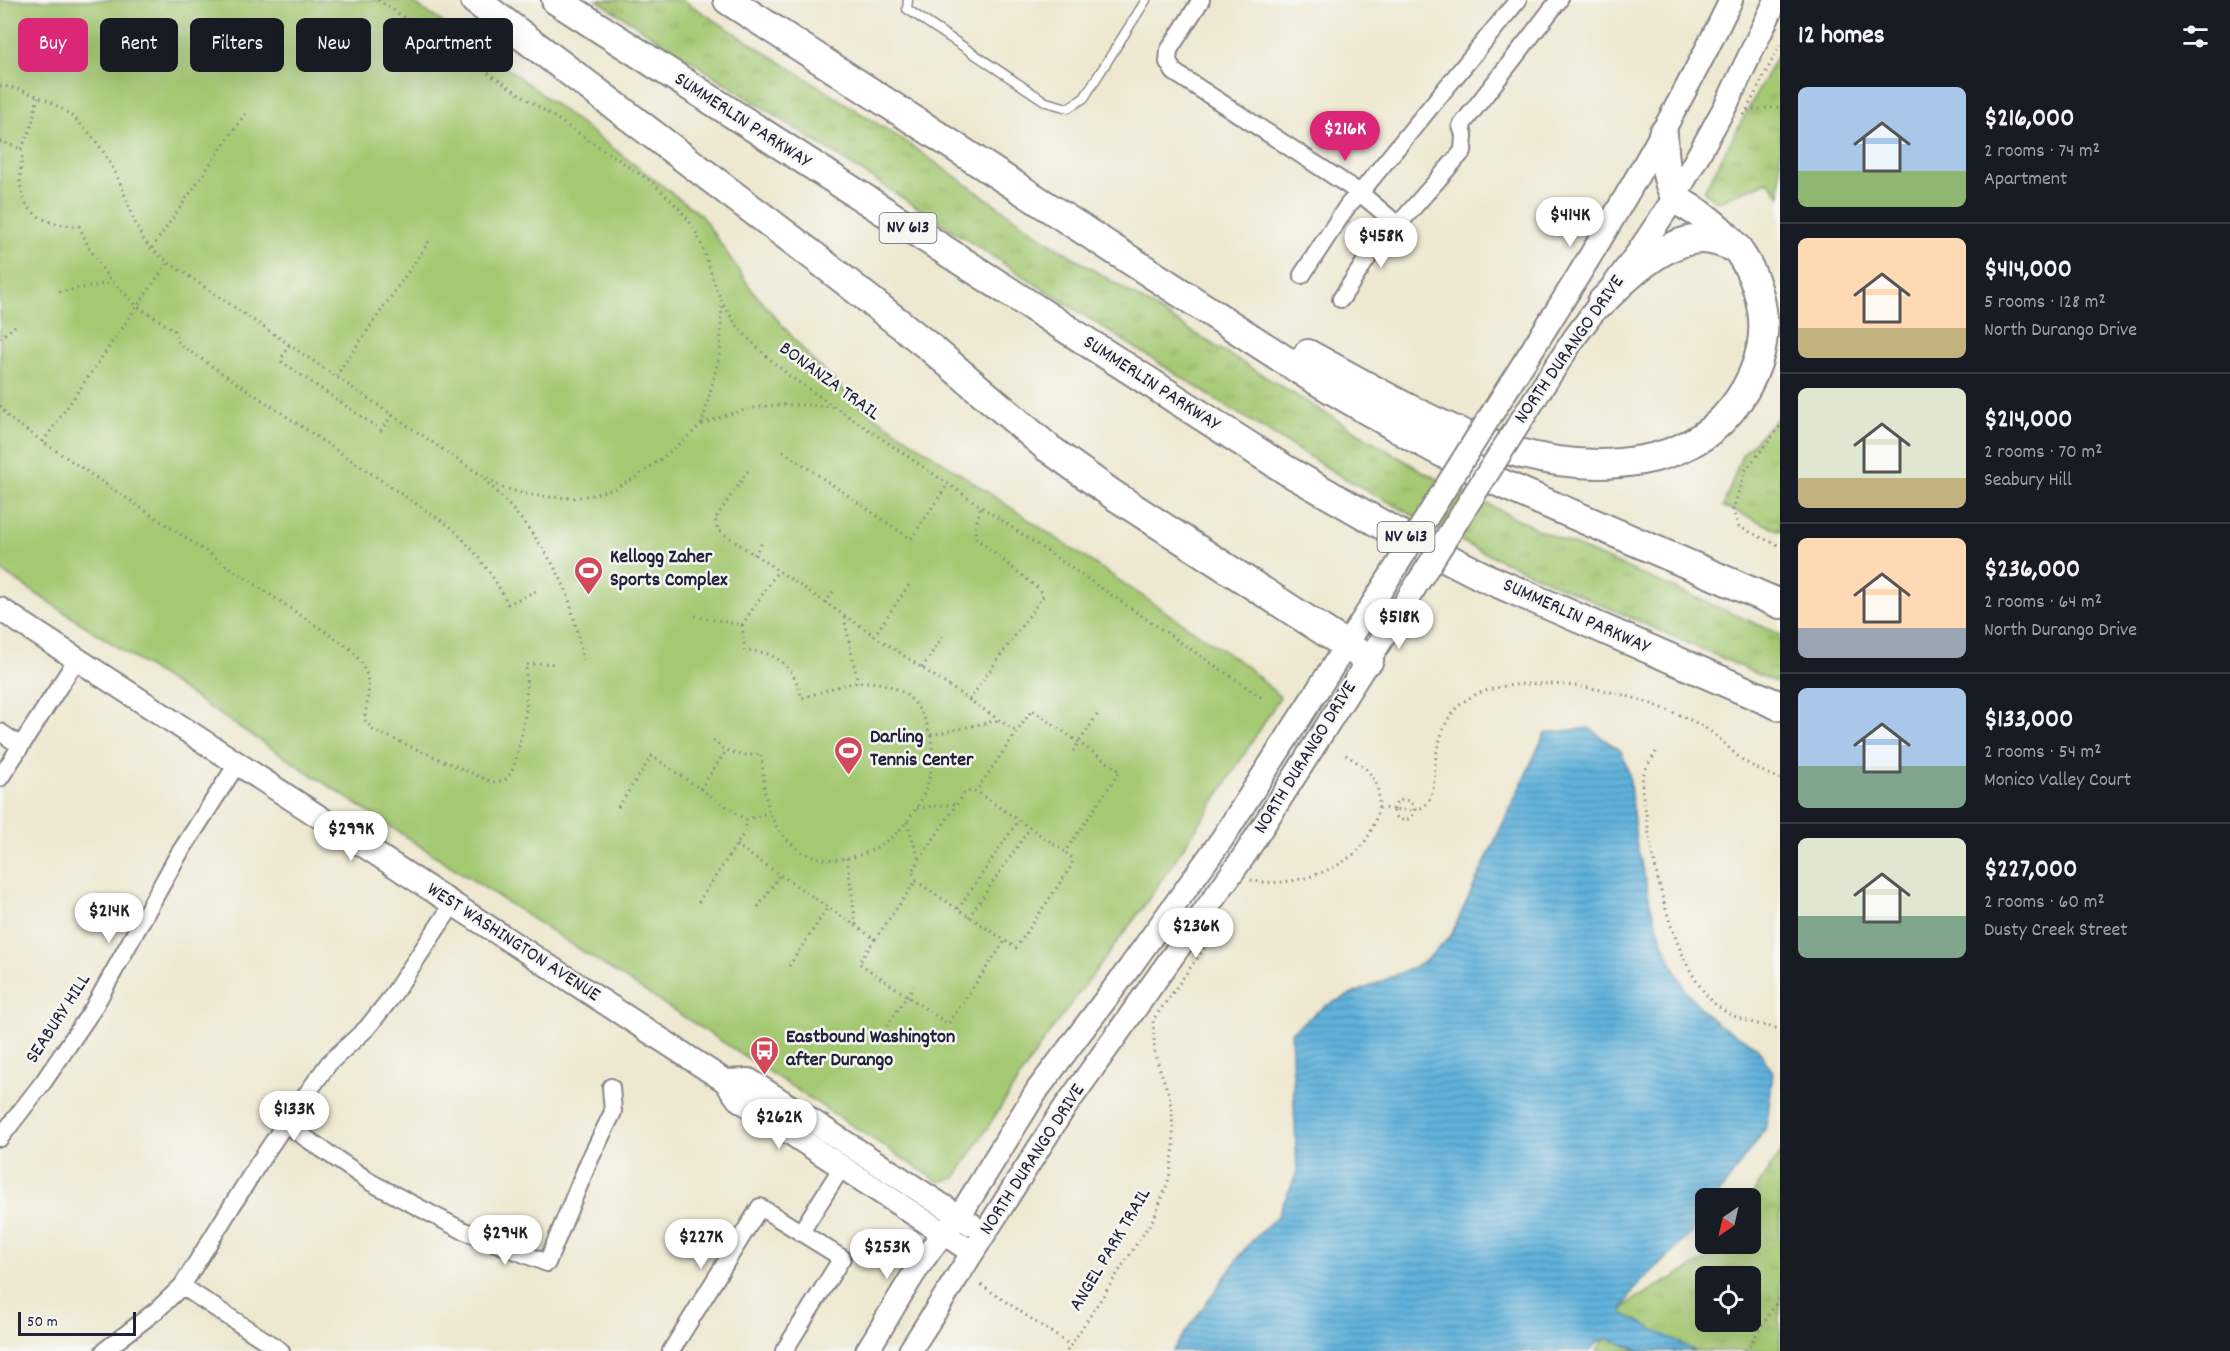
<!DOCTYPE html>
<html lang="en">
<head>
<meta charset="utf-8">
<style>
  :root { --surface:#171b24; --page:#20242c; --text:#f1f3f6; --muted:#9ea1a6; --line:#363941; --accent:#db2777 }
  body { margin:0; font-family:Dekko,sans-serif; background:var(--page); color:var(--text); height:100vh; display:flex; flex-direction:column; font-size:22px; white-space:nowrap }
  * { box-sizing:border-box; margin:0 }
  p { font-size:20px; color:var(--muted) }
  .icon { flex:none; width:33px; height:33px; fill:none; stroke:currentColor; stroke-width:2; stroke-linecap:round; stroke-linejoin:round }
  .map { position:relative; flex:1; overflow:hidden }
  .side { display:flex; flex-direction:column; background:var(--surface); width:450px }
  .side>* { flex:none }
  .guide { position:absolute; left:18px; top:18px; width:570px; height:54px; display:flex; gap:12px }
  .needle { width:39px; rotate:214deg }
  .buttons { position:absolute; left:1695px; top:1188px; display:grid; gap:12px }
  .buttons a { display:grid; place-items:center; width:66px; height:66px; border-radius:9px; background:var(--surface); box-shadow:0 6px 24px #0002; font-size:30px }
  .scale { position:absolute; left:18px; bottom:15px; width:118px; box-sizing:border-box; padding-left:6px; border:3px solid #22223b; border-top:0; font-size:16px; line-height:21px; white-space:nowrap; color:#22223b; -webkit-text-stroke:4px #f6f6f2; paint-order:stroke }
  .price { position:absolute; translate:-50% -51px; padding:0 14px; border-radius:21px; background:#fff; color:#222; font-size:20px; line-height:39px; filter:drop-shadow(0 2px 3px #0008) }
  .price::after { content:''; position:absolute; left:50%; top:36px; width:18px; height:14px; margin-left:-9px; background:inherit; clip-path:polygon(0 0,100% 0,50% 100%) }
  .price.selected { background:var(--accent); color:#fff }
  ul { padding:0; list-style:none }
  li { display:flex; align-items:center; gap:18px; height:150px; padding:0 18px }
  li+li { border-top:2px solid var(--line) }
  li span { display:grid; place-items:center; flex:none; width:168px; height:120px; border-radius:9px; color:#555 }
  li>.icon { margin-inline-start:auto }
  span .icon { width:72px; height:72px; fill:#fffc; stroke-width:1 }
  li b { font-size:26px }
  h2 { display:flex; justify-content:space-between; align-items:center; height:72px; padding:0 18px; font-size:26px }
  .tag { padding:0 21px; border-radius:9px; background:var(--surface); box-shadow:0 6px 24px #0002; font-size:21px; line-height:54px }
  .tag.selected { background:var(--accent); color:#fff }
  main { display:flex; flex:1; min-height:0 }
  .map>svg:first-child { display:block }
</style>
</head>
<body>
<main>
<div class="map">
<svg width="1780" height="1351" viewBox="0 0 1780 1351">
  <defs>
    <pattern id="grass-tufts" width="24" height="20" patternUnits="userSpaceOnUse" patternTransform="scale(1.5)"><rect width="24" height="20" fill="#a5c973"/><path d="M3 7l-1-3M5 7V3M7 7l1-3M15 17l-1-3M17 17v-4M19 17l1-3" fill="none" stroke="#8eac64"/></pattern>
    <pattern id="water-rules" width="6" height="5" patternUnits="userSpaceOnUse" patternTransform="scale(1.5)"><rect width="6" height="5" fill="#60b2db"/><path d="M0 2.5h6" fill="none" stroke="#4f90b3"/></pattern>
  </defs>
  <rect width="100%" height="100%" fill="#f6f6f2"/>
  <filter id="ink" filterUnits="userSpaceOnUse"><feTurbulence type="fractalNoise" baseFrequency=".0167" numOctaves="2"/><feDisplacementMap in="SourceGraphic" scale="12" xChannelSelector="R" yChannelSelector="G"/><feConvolveMatrix kernelMatrix="1 2 1 2 8 2 1 2 1" color-interpolation-filters="sRGB"/></filter>
  <filter id="wash" filterUnits="userSpaceOnUse"><feTurbulence type="fractalNoise" baseFrequency=".008" numOctaves="4" result="noise"/><feDisplacementMap in="SourceGraphic" scale="24" xChannelSelector="R" yChannelSelector="G"/><feGaussianBlur stdDeviation="1.35" result="paint"/><feColorMatrix in="noise" values="0 0 0 0 0 0 0 0 0 0 0 0 0 0 0 0 0 1.4 0 .05"/><feComposite in="paint" operator="in"/></filter>
  <g filter="url(#wash)">
    <rect width="100%" height="100%" fill="#eee8d0"/>
    <path fill="url(#grass-tufts)" stroke="#647657" stroke-width="1.5" fill-rule="evenodd" d="M597,0H683L903,140L1049,242L1236,359L1420,470L1539,530L1780,634V684L1476,549L1344,478L1223,404L1009,267Z
      M1780,50V196L1769,181L1716,202L1704,191Z
      M1780,415V531L1733,510L1723,507L1742,455Z
      M1780,1153V1351H1597L1622,1310L1631,1301L1711,1257L1720,1244H1750V1198ZM1706,1276H1750V1322H1706Z"/>
    <path fill="#a5c973" stroke="#647657" stroke-width="1.5" d="M0,0H409L478,46L701,215L752,290L813,361L864,409L1245,665L1280,697L1220,793L1144,906L1044,1040L955,1178L939,1182L443,861L0,570Z"/>
    <path fill="url(#water-rules)" stroke="#416a8b" stroke-width="1.5" d="M1589,728L1622,752L1629,774L1636,841L1652,910L1667,953L1686,991L1703,1011L1719,1025L1756,1046L1773,1072L1767,1126L1716,1198H1706L1705,1214L1694,1231L1634,1289L1622,1310L1624,1314L1695,1351H1639L1609,1339L1599,1341L1590,1351H1172L1247,1246L1278,1215L1297,1173L1291,1032L1325,1006L1423,963L1450,937L1545,733Z"/>
  </g>
  <g filter="url(#ink)">
    <g fill="none" stroke-linecap="round" stroke-linejoin="round">
      <defs>
        <path id="service" d="M908,0L907,9L1046,102L1068,108L1084,98L1146,0"/>
        <path id="minor" d="M1201,0L1169,50L1168,62L1174,72L1360,193L1518,0
          M1302,275L1348,205L1360,193L1398,225L1463,151L1464,135L1461,126L1559,0
          M1341,299L1392,220
          M0,732L21,746
          M0,778L77,659
          M285,1124L372,1183L462,1230L547,1263L589,1161L613,1112L611,1087
          M0,1138L44,1081L93,1009L177,857L237,764
          M801,1232L842,1167
          M182,1286L281,1351
          M104,1351L157,1310L182,1286L258,1164L285,1124L329,1063L367,1028L390,999L453,904
          M671,1351L760,1207L842,1258L784,1351"/>
        <path id="secondary" d="M1511,383C1590,259 1667,133 1731,0
          M1536,397L1575,337L1638,252L1675,197L1726,105L1776,0
          M0,609L725,1081L738,1099L972,1252
          M725,1081L749,1080L971,1224
          M867,1351C895,1307 921,1253 959,1217L1038,1089L1130,967L1222,839L1372,605
          M910,1351L1063,1110L1244,856L1396,617"/>
        <path id="motorway" d="M475,0L815,257L932,349L1048,448L1112,494L1369,660
          M556,0L1286,470L1386,527L1484,577L1780,706
          M728,0L1314,379L1411,436L1498,482L1780,604
          M1602,302C1625,278 1666,239 1702,239C1714,239 1726,244 1738,249
          M1308,354C1410,409 1521,482 1642,460C1676,454 1709,438 1731,410C1753,383 1768,346 1762,310C1756,269 1733,237 1700,214C1693,209 1679,203 1675,196C1665,179 1664,153 1663,134"/>
      </defs>
      <use href="#service" stroke="#888586" stroke-width="11"/>
      <use href="#minor" stroke="#888586" stroke-width="20"/>
      <use href="#secondary" stroke="#888586" stroke-width="26"/>
      <use href="#motorway" stroke="#888586" stroke-width="32"/>
      <path stroke="#888586" stroke-width="3" stroke-dasharray="1.5 4.5" stroke-linecap="butt" d="M378,0L652,182C666,196 682,209 692,226C707,250 710,279 723,303C738,333 766,356 791,377L1261,697
        M0,86C15,87 30,93 44,99C83,117 107,151 123,190C130,208 135,228 147,244C153,251 161,256 168,262L470,468L501,487L525,494L547,497L572,498L592,495L613,489L633,479L665,456L702,424L720,354L722,304
        M1747,110L1780,107
        M1744,115L1780,45
        M0,141L21,149C24,158 20,166 20,176C19,214 47,226 79,226L89,248L108,277L137,306L174,330L179,344L452,528C476,552 492,573 508,604L538,590
        M21,149L31,128L38,97
        M152,248L245,114
        M59,292L113,283
        M0,338L15,326
        M289,345L282,357V362L381,430L393,414
        M336,376L430,240
        M0,406L9,418L43,442L348,647C372,670 371,688 364,719L373,730L492,782C497,782 502,782 506,779C517,770 524,722 526,707C527,694 526,679 526,665L539,663L557,664
        M702,424C753,404 779,402 832,407
        M1780,427L1745,471L1733,510L1739,527L1780,546
        M43,442L168,262
        M783,451L911,539L948,484
        M748,471L715,519L718,530L1017,732
        M484,479C517,512 545,545 565,588C572,605 579,641 583,660
        M754,555L763,541
        M825,603L834,590
        M695,616L742,625L745,651C777,650 795,668 802,698C823,692 847,681 869,682C887,683 905,690 916,705C963,767 901,865 827,859C800,857 779,837 770,813C763,796 764,772 761,754C741,757 728,754 713,740
        M844,617L858,683
        M742,625L778,571
        M874,636L911,582
        M922,668L943,636
        M969,700L1043,596L1040,590L976,538L975,528L981,506
        M931,735L999,720
        M1073,751L1098,714
        M1656,752C1652,759 1645,768 1643,776C1640,787 1644,802 1646,813C1653,868 1673,962 1713,1002C1730,1019 1756,1024 1780,1029
        M700,789L726,751
        M1394 810a10 10 0 1 1 20 0a10 10 0 1 1-20 0Z
        M618,807L652,756L746,820V830L698,903
        M917,808L957,804
        M1379,808C1391,808 1412,814 1423,807C1438,798 1433,765 1437,751C1441,733 1447,715 1462,703C1502,671 1598,685 1643,701C1663,708 1687,717 1705,728C1719,736 1728,748 1740,758C1752,767 1766,773 1780,779
        M746,820L769,812
        M907,822L919,860
        M736,845L875,939L859,963L948,1024L1005,941
        M847,858L856,925
        M1251,880C1284,889 1338,873 1361,847C1369,837 1374,826 1377,814C1381,798 1379,784 1368,771C1362,764 1352,760 1345,754
        M916,881L1016,948L1072,865V858L1065,852
        M758,907L780,875
        M958,909L1018,821
        M969,917L1030,828
        M875,939L916,881L912,871L965,792L976,791L1065,852L1120,771L1032,710L976,791
        M789,966L828,907
        M887,1026L914,986
        M981,1285L1070,1345
        M1067,1351L1155,1216L1169,1179L1174,1147L1172,1112L1169,1095L1155,1055L1153,1020L1218,929
        M1746,1351L1780,1297"/>
      <use href="#service" stroke="#fff" stroke-width="8"/>
      <use href="#minor" stroke="#fff" stroke-width="16"/>
      <use href="#secondary" stroke="#fff" stroke-width="22"/>
      <use href="#motorway" stroke="#fff" stroke-width="28"/>
      <defs>
        <path id="secondary-bridge" d="M1372,605L1511,383
          M1396,617L1536,397"/>
      </defs>
      <use href="#secondary-bridge" stroke="#888586" stroke-width="26" stroke-linecap="butt"/>
      <use href="#secondary-bridge" stroke="#fff" stroke-width="22"/>
    </g>
  </g>
  <defs>
    <symbol id="stadium-pin" viewBox="-11 -11 22 30"><path d="M0 17L-7.5 6A9.5 9.5 0 1 1 7.5 6Z" fill="#d1495b" stroke="#f6f6f2"/><path d="M0-5a6.5 5 0 1 0 0 10a6.5 5 0 1 0 0-10ZM-3.5-1.8h7v3.6h-7Z" fill="#fff"/></symbol>
    <symbol id="bus-pin" viewBox="-11 -11 22 30"><path d="M0 17L-7.5 6A9.5 9.5 0 1 1 7.5 6Z" fill="#d1495b" stroke="#f6f6f2"/><path d="M-5-6H5V4H4V6H2V4H-2V6H-4V4H-5ZM-3.5-4V0h7V-4ZM-3.5 1.2v1.5H-2V1.2ZM2 1.2v1.5H3.5V1.2Z" fill="#fff"/></symbol>
  </defs>
  <g fill-rule="evenodd">
    <use href="#stadium-pin" x="572" y="554" width="33" height="45"/>
    <use href="#stadium-pin" x="832" y="734" width="33" height="45"/>
    <use href="#bus-pin" x="748" y="1034" width="33" height="45"/>
  </g>
  <g text-anchor="middle" dominant-baseline="central" stroke-width="5" stroke-linejoin="round" paint-order="stroke">
    <g fill="#f6f6f2" stroke="#626272" stroke-width="1.5">
      <rect x="879.5" y="213" width="57" height="30" rx="4.5"/>
      <rect x="1377.5" y="522" width="57" height="30" rx="4.5"/>
    </g>
    <g font-size="18" font-weight="bold" fill="#22223b">
      <text x="908" y="228">NV 613</text>
      <text x="1406" y="537">NV 613</text>
    </g>
    <g font-size="20" fill="#22223b" stroke="#f6f6f2">
      <text transform="translate(742 121) rotate(33)">SUMMERLIN PARKWAY</text>
      <text transform="translate(1570 350) rotate(-55)">NORTH DURANGO DRIVE</text>
      <text transform="translate(829 382) rotate(36)">BONANZA TRAIL</text>
      <text transform="translate(1151 384) rotate(33)">SUMMERLIN PARKWAY</text>
      <text transform="translate(1576 617) rotate(24)">SUMMERLIN PARKWAY</text>
      <text transform="translate(1306 758) rotate(-58)">NORTH DURANGO DRIVE</text>
      <text transform="translate(513 943) rotate(33)">WEST WASHINGTON AVENUE</text>
      <text transform="translate(59 1019) rotate(-57)">SEABURY HILL</text>
      <text transform="translate(1033 1160) rotate(-57)">NORTH DURANGO DRIVE</text>
      <text transform="translate(1111 1250) rotate(-59)">ANGEL PARK TRAIL</text>
    </g>
    <g font-size="20" font-weight="bold" fill="#22223b" stroke="#f6f6f2" text-anchor="start">
      <text x="610" y="558">Kellogg Zaher<tspan x="610" dy="23">Sports Complex</tspan></text>
      <text x="870" y="738">Darling<tspan x="870" dy="23">Tennis Center</tspan></text>
      <text x="786" y="1038">Eastbound Washington<tspan x="786" dy="23">after Durango</tspan></text>
    </g>
  </g>
</svg>
<div class="buttons">
<a><svg class="needle" viewBox="-14 -14 28 28"><path d="M0-13l5 13h-10z" fill="#e53935"/><path d="M0 13l5-13h-10z" fill="#9ea1a6"/></svg></a>
<a><svg class="icon" aria-label="locate" viewBox="0 0 24 24"><circle cx="12" cy="12" r="6"/><path d="M12 2v4M12 18v4M2 12h4M18 12h4"/></svg></a>
</div>
<div class="scale">50 m</div>
<b class="price selected" style="left:1345px;top:162px">$216K</b>
<b class="price" style="left:1570px;top:248px">$414K</b>
<b class="price" style="left:1381px;top:269px">$458K</b>
<b class="price" style="left:1399px;top:650px">$518K</b>
<b class="price" style="left:351px;top:862px">$299K</b>
<b class="price" style="left:109px;top:944px">$214K</b>
<b class="price" style="left:1196px;top:959px">$236K</b>
<b class="price" style="left:294px;top:1142px">$133K</b>
<b class="price" style="left:779px;top:1150px">$262K</b>
<b class="price" style="left:505px;top:1266px">$294K</b>
<b class="price" style="left:701px;top:1270px">$227K</b>
<b class="price" style="left:887px;top:1280px">$253K</b>
<div class="guide">
<a class="tag selected">Buy</a>
<a class="tag">Rent</a>
<a class="tag">Filters</a>
<a class="tag">New</a>
<a class="tag">Apartment</a>
</div>
</div>
<section class="side">
<h2>12 homes<svg class="icon" aria-label="filters" viewBox="0 0 24 24"><path d="M4 7h16M4 17h16"/><circle cx="9" cy="7" r="2"/><circle cx="15" cy="17" r="2"/></svg></h2>
<ul>
<li><span style="background:linear-gradient(#a9c7e8 70%,#8fb573 0)"><svg class="icon" aria-label="home" viewBox="0 0 24 24"><path d="M3 11l9-7 9 7M6 9v11h12V9"/></svg></span><div><b>$216,000</b><p>2 rooms · 74 m²</p><p>Apartment</p></div></li>
<li><span style="background:linear-gradient(#ffd9b3 75%,#c2b280 0)"><svg class="icon" aria-label="home" viewBox="0 0 24 24"><path d="M3 11l9-7 9 7M6 9v11h12V9"/></svg></span><div><b>$414,000</b><p>5 rooms · 128 m²</p><p>North Durango Drive</p></div></li>
<li><span style="background:linear-gradient(#dfe7d0 75%,#c2b280 0)"><svg class="icon" aria-label="home" viewBox="0 0 24 24"><path d="M3 11l9-7 9 7M6 9v11h12V9"/></svg></span><div><b>$214,000</b><p>2 rooms · 70 m²</p><p>Seabury Hill</p></div></li>
<li><span style="background:linear-gradient(#ffd9b3 75%,#9aa5b1 0)"><svg class="icon" aria-label="home" viewBox="0 0 24 24"><path d="M3 11l9-7 9 7M6 9v11h12V9"/></svg></span><div><b>$236,000</b><p>2 rooms · 64 m²</p><p>North Durango Drive</p></div></li>
<li><span style="background:linear-gradient(#a9c7e8 65%,#7fa58c 0)"><svg class="icon" aria-label="home" viewBox="0 0 24 24"><path d="M3 11l9-7 9 7M6 9v11h12V9"/></svg></span><div><b>$133,000</b><p>2 rooms · 54 m²</p><p>Monico Valley Court</p></div></li>
<li><span style="background:linear-gradient(#dfe7d0 65%,#7fa58c 0)"><svg class="icon" aria-label="home" viewBox="0 0 24 24"><path d="M3 11l9-7 9 7M6 9v11h12V9"/></svg></span><div><b>$227,000</b><p>2 rooms · 60 m²</p><p>Dusty Creek Street</p></div></li>
</ul>
</section>
</main>
</body>
</html>
